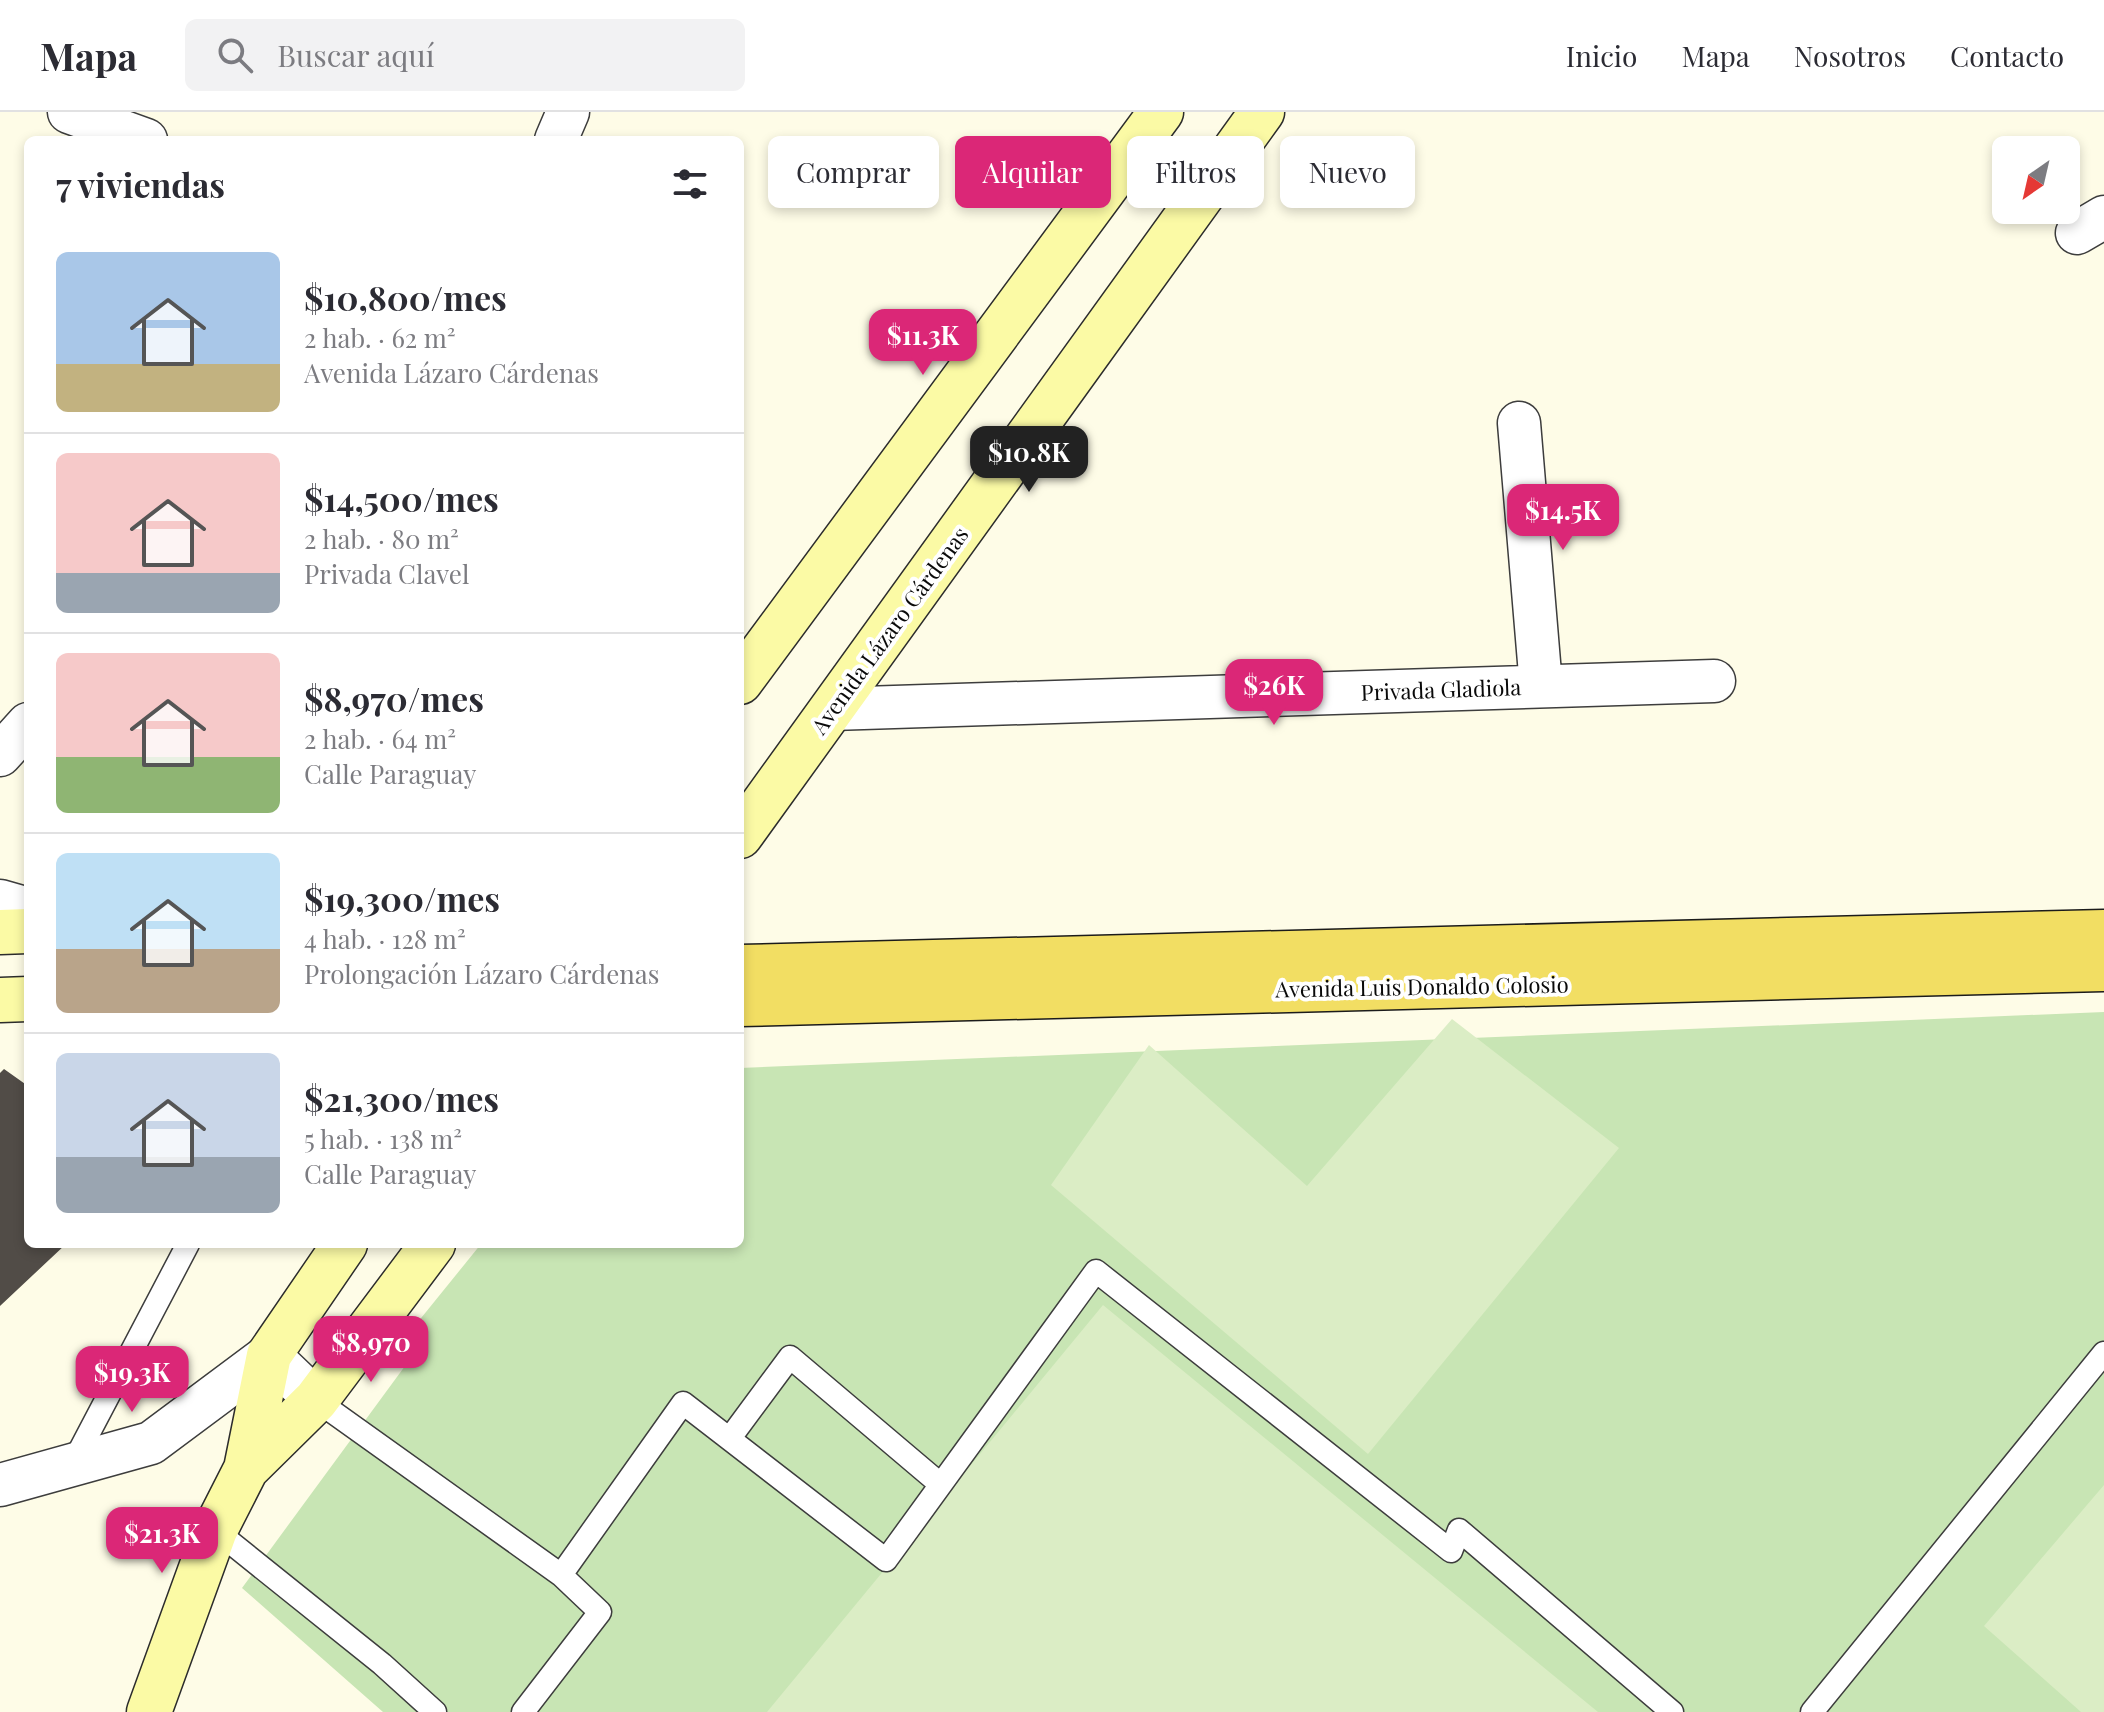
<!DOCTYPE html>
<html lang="es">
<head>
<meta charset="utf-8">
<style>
  :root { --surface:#fff; --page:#f2f2f3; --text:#2b2b33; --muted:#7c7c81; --line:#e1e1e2; --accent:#db2777 }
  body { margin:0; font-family:"Playfair Display",serif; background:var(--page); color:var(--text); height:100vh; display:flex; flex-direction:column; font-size:30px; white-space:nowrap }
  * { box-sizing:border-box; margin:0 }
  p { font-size:26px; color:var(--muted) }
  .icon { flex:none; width:44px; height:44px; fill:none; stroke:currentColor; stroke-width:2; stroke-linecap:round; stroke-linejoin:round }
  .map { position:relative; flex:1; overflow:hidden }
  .side { position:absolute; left:24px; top:24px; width:720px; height:1112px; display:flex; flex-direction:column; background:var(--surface); border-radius:12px; box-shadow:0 4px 12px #0003 }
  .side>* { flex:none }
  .hud { position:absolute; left:768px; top:24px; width:760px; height:72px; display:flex; gap:16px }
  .needle { width:52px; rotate:214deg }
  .controls { position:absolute; left:1992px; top:24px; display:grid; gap:16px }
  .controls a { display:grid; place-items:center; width:88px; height:88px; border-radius:12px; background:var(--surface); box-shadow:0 4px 12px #0003; font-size:40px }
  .price { position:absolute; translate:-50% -68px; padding:0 18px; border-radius:16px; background:var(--accent); color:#fff; font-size:26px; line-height:52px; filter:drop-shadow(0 2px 4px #0008) }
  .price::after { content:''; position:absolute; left:50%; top:48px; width:24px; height:18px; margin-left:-12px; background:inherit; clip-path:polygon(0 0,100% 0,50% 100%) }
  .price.on { background:#222; color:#fff }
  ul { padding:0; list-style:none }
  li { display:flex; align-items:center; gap:24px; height:200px; padding:0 32px }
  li+li { border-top:2px solid var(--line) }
  li span { display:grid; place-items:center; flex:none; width:224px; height:160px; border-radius:12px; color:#555 }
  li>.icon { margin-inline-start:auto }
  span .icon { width:96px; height:96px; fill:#fffc; stroke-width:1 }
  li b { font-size:34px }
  h2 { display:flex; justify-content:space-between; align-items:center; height:96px; padding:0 32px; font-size:34px }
  .tag { padding:0 28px; border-radius:12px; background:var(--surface); box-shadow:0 4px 12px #0003; font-size:28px; line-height:72px }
  .tag.on { background:var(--accent); color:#fff }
  header { display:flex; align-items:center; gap:48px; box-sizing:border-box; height:112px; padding:0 40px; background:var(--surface); border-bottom:2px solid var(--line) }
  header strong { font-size:38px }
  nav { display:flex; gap:44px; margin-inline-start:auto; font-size:28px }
  .search { width:560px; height:72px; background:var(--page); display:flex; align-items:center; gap:20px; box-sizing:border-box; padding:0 28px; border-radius:12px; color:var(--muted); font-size:30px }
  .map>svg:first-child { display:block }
</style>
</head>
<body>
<header>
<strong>Mapa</strong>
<div class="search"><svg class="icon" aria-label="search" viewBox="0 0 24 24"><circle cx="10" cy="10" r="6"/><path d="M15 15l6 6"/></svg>Buscar aquí</div>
<nav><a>Inicio</a><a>Mapa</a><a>Nosotros</a><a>Contacto</a></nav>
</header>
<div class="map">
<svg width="2104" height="1600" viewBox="0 0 2104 1600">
  <rect width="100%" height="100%" fill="#fefce7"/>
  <path fill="#c8e5b4" d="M2104,900V1600H383L242,1476L405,1254L392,1242L481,1132H740V956Z"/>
  <path fill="#dbedc5" d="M1452,907L1619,1036L1368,1342L1051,1073L1149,933L1307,1074Z
    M1103,1193L1598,1600H767Z
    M2104,1373V1600H2081L1984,1514Z"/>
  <path fill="#514c47" d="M4,957L28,974V1132H66L0,1194V961Z"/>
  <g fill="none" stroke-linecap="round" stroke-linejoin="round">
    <defs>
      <path id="lane" d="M316,1288L561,1463L600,1500L523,1600
        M730,1326L790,1245L940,1372
        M72,1353L188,1132
        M215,1418L382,1552L435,1600
        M561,1463L683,1291L886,1448L1096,1159L1451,1439L1459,1418L1672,1600
        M1812,1600L2104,1241"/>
      <path id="street" d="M69,0L146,28
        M556,28L568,0
        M2077,121L2104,105
        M1519,311L1541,574
        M832,597L1714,569
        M0,643L28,612
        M0,789L28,797
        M0,1373L151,1331L269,1243L316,1288"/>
      <path id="secondary" d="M740,570L1161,0
        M740,724L1262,0
        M0,820L28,819
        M0,888L28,887
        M246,1357L316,1288L433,1132
        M149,1600L215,1418L246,1357L269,1243L345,1132"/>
      <path id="primary" d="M740,855L2104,820
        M740,892L2104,857"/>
    </defs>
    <use href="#lane" stroke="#3d3d3d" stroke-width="25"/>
    <use href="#street" stroke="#3d3d3d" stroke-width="45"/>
    <use href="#secondary" stroke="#2c2c2c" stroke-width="47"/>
    <use href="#primary" stroke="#1b1b1b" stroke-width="47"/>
    <use href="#lane" stroke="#fff" stroke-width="22"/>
    <use href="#street" stroke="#fff" stroke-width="42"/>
    <use href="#secondary" stroke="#fbfaa5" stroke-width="44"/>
    <use href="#primary" stroke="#f2de63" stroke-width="44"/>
  </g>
  <g text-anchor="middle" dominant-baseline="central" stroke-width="8" stroke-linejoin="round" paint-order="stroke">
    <g font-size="22" fill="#0a0a0a" stroke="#fff">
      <text transform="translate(889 518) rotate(-54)">Avenida Lázaro Cárdenas</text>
      <text transform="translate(1441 577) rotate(-2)">Privada Gladiola</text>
      <text transform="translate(1422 874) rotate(-1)">Avenida Luis Donaldo Colosio</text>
    </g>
  </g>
</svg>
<div class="controls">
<a><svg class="needle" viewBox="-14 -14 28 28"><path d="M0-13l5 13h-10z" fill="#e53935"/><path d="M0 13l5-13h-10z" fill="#7c7c81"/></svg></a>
</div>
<b class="price" style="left:923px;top:265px">$11.3K</b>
<b class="price on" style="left:1029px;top:382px">$10.8K</b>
<b class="price" style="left:1563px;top:440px">$14.5K</b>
<b class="price" style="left:1274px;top:615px">$26K</b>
<b class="price" style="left:371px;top:1272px">$8,970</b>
<b class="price" style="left:132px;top:1302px">$19.3K</b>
<b class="price" style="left:162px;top:1463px">$21.3K</b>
<div class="hud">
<a class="tag">Comprar</a>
<a class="tag on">Alquilar</a>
<a class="tag">Filtros</a>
<a class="tag">Nuevo</a>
</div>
<section class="side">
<h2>7 viviendas<svg class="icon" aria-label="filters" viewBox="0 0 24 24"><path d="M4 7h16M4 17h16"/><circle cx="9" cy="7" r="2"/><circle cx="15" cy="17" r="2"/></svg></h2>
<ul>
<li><span style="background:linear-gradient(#a9c7e8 70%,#c2b280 0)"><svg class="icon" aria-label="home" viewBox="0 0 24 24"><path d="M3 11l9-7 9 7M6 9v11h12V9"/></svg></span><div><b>$10,800/mes</b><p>2 hab. · 62 m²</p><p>Avenida Lázaro Cárdenas</p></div></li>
<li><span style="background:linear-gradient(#f6c9c9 75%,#9aa5b1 0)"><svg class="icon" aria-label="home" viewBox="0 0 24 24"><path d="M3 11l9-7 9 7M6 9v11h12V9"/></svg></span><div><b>$14,500/mes</b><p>2 hab. · 80 m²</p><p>Privada Clavel</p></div></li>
<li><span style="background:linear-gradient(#f6c9c9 65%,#8fb573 0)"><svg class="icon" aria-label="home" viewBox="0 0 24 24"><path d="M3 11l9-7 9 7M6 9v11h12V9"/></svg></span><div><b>$8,970/mes</b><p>2 hab. · 64 m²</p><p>Calle Paraguay</p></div></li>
<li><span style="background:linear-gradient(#bfe0f5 60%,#b9a48a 0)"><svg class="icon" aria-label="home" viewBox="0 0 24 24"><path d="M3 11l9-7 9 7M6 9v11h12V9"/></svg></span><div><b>$19,300/mes</b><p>4 hab. · 128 m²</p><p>Prolongación Lázaro Cárdenas</p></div></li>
<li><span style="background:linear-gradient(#c9d6e8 65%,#9aa5b1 0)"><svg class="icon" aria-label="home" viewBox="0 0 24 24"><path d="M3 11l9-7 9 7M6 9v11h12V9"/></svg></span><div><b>$21,300/mes</b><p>5 hab. · 138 m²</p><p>Calle Paraguay</p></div></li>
</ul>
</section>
</div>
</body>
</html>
